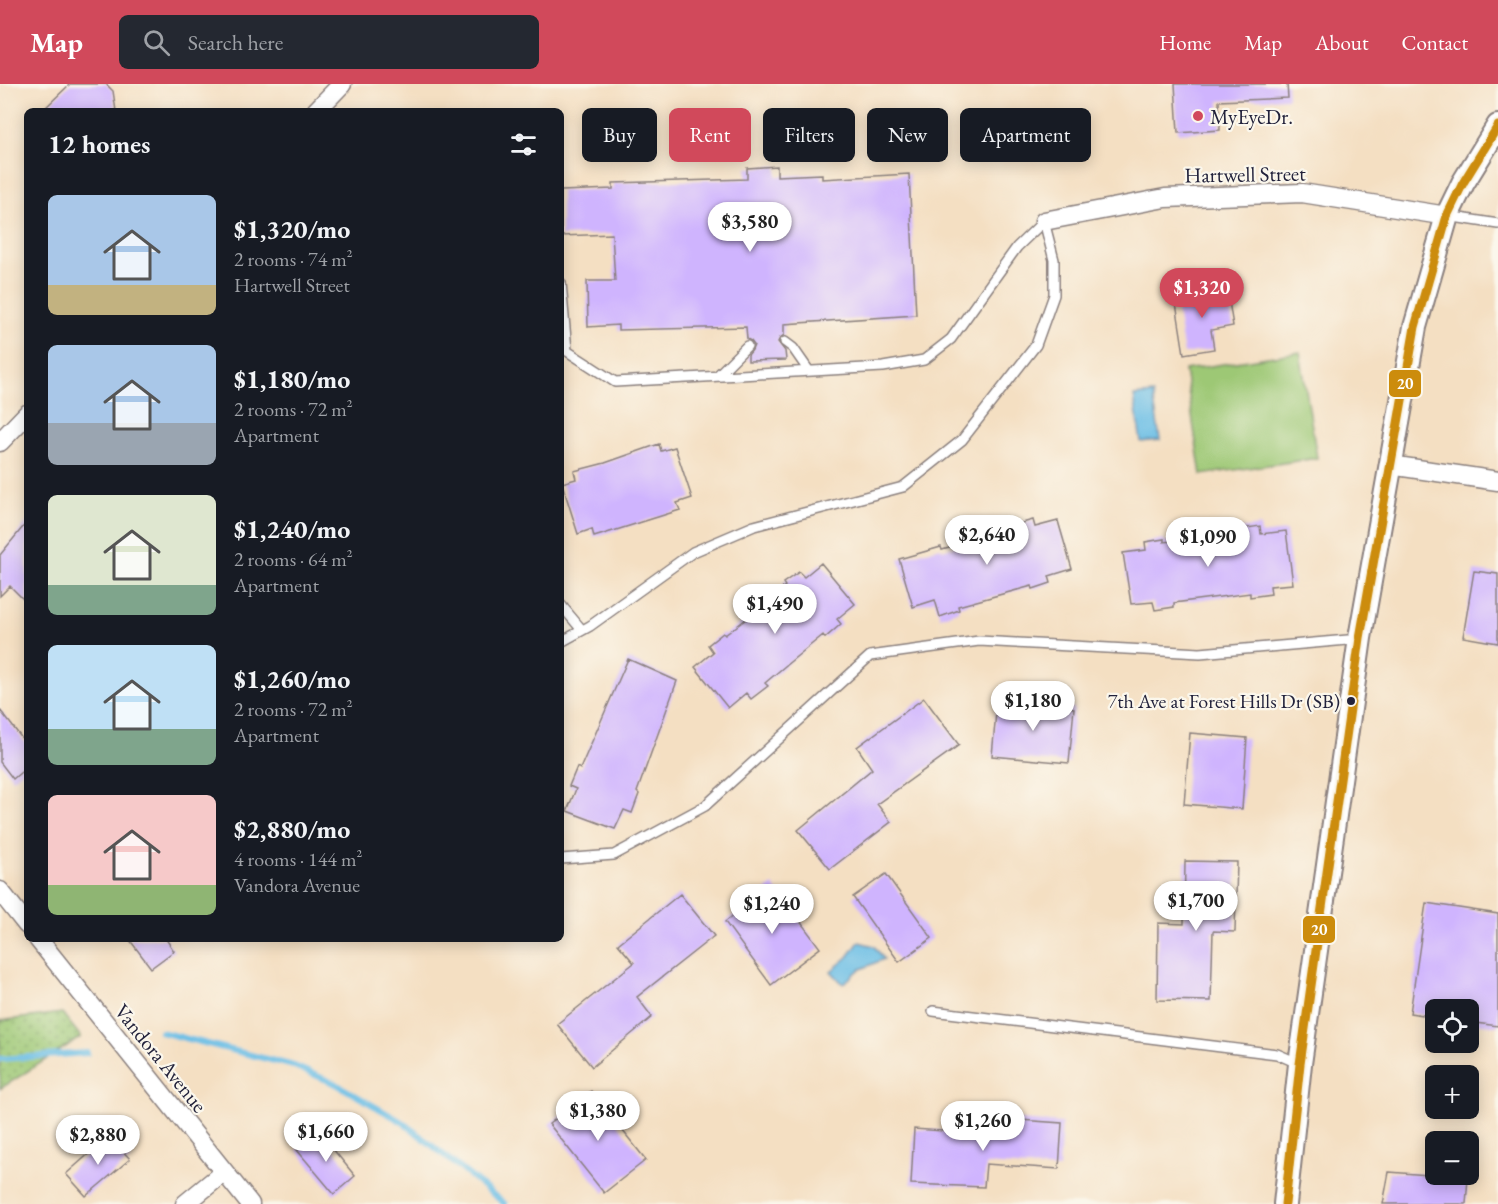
<!DOCTYPE html>
<html lang="en">
<head>
<meta charset="utf-8">
<style>
  :root { --surface:#171b24; --page:#242831; --text:#f1f3f6; --muted:#9ea1a6; --accent:#d1495b }
  body { margin:0; font-family:"EB Garamond",serif; background:var(--page); color:var(--text); height:100vh; display:flex; flex-direction:column; font-size:22px; white-space:nowrap }
  * { box-sizing:border-box; margin:0 }
  p { font-size:20px; color:var(--muted) }
  .icon { flex:none; width:33px; height:33px; fill:none; stroke:currentColor; stroke-width:2; stroke-linecap:round; stroke-linejoin:round }
  .map { position:relative; flex:1; overflow:hidden }
  .panel { position:absolute; left:24px; top:24px; width:540px; height:834px; display:flex; flex-direction:column; background:var(--surface); border-radius:9px; box-shadow:0 3px 15px #0003 }
  .panel>* { flex:none }
  .top-card { position:absolute; left:582px; top:24px; width:570px; height:54px; display:flex; gap:12px }
  .fabs { position:absolute; left:1425px; top:915px; display:grid; gap:12px }
  .fabs a { display:grid; place-items:center; width:54px; height:54px; border-radius:9px; background:var(--surface); box-shadow:0 3px 15px #0003; font-size:30px }
  .price { position:absolute; translate:-50% -51px; padding:0 14px; border-radius:21px; background:#fff; color:#222; font-size:20px; line-height:39px; filter:drop-shadow(0 2px 3px #0008) }
  .price::after { content:''; position:absolute; left:50%; top:36px; width:18px; height:14px; margin-left:-9px; background:inherit; clip-path:polygon(0 0,100% 0,50% 100%) }
  .price.selected { background:var(--accent); color:#fff }
  ul { padding:0; list-style:none }
  li { display:flex; align-items:center; gap:18px; height:150px; padding:0 24px }
  li span { display:grid; place-items:center; flex:none; width:168px; height:120px; border-radius:9px; color:#555 }
  li>.icon { margin-inline-start:auto }
  span .icon { width:72px; height:72px; fill:#fffc; stroke-width:1 }
  li b { font-size:26px }
  h2 { display:flex; justify-content:space-between; align-items:center; height:72px; padding:0 24px; font-size:26px }
  .tag { padding:0 21px; border-radius:9px; background:var(--surface); box-shadow:0 3px 15px #0003; font-size:21px; line-height:54px }
  .tag.selected { background:var(--accent); color:#fff }
  header { display:flex; align-items:center; gap:36px; box-sizing:border-box; height:84px; padding:0 30px; background:var(--accent); color:#fff }
  header strong { font-size:28px }
  nav { display:flex; gap:33px; margin-inline-start:auto; font-size:21px }
  .search { width:420px; height:54px; background:var(--page); display:flex; align-items:center; gap:15px; box-sizing:border-box; padding:0 21px; border-radius:9px; color:var(--muted); font-size:22px }
  .map>svg:first-child { display:block }
</style>
</head>
<body>
<header>
<strong>Map</strong>
<div class="search"><svg class="icon" aria-label="search" viewBox="0 0 24 24"><circle cx="10" cy="10" r="6"/><path d="M15 15l6 6"/></svg>Search here</div>
<nav><a>Home</a><a>Map</a><a>About</a><a>Contact</a></nav>
</header>
<div class="map">
<svg width="1498" height="1120" viewBox="0 0 1498 1120">
  <defs>
    <pattern id="green-dots" width="8" height="8" patternUnits="userSpaceOnUse" patternTransform="scale(1.5)"><rect width="8" height="8" fill="#9dc875"/><path d="M2 2h.1M6 6h.1" fill="none" stroke="#80a261" stroke-width="1.8" stroke-linecap="round"/></pattern>
  </defs>
  <rect width="100%" height="100%" fill="#fbf7ec"/>
  <filter id="ink" filterUnits="userSpaceOnUse"><feTurbulence type="fractalNoise" baseFrequency=".0167" numOctaves="2"/><feDisplacementMap in="SourceGraphic" scale="12" xChannelSelector="R" yChannelSelector="G"/><feConvolveMatrix kernelMatrix="1 2 1 2 8 2 1 2 1" color-interpolation-filters="sRGB"/></filter>
  <filter id="wash" filterUnits="userSpaceOnUse"><feTurbulence type="fractalNoise" baseFrequency=".008" numOctaves="4" result="noise"/><feDisplacementMap in="SourceGraphic" scale="24" xChannelSelector="R" yChannelSelector="G"/><feGaussianBlur stdDeviation="1.35" result="paint"/><feColorMatrix in="noise" values="0 0 0 0 0 0 0 0 0 0 0 0 0 0 0 0 0 1.4 0 .05"/><feComposite in="paint" operator="in"/></filter>
  <g filter="url(#wash)">
    <rect width="100%" height="100%" fill="#f4dfc2"/>
    <path fill="url(#green-dots)" stroke="#607558" stroke-width="1.5" d="M62,929L81,953L0,1005V937Z"/>
    <path fill="#9dc875" stroke="#607558" stroke-width="1.5" d="M1300,268L1317,374L1201,391L1185,286Z"/>
    <path fill="#69bde5" stroke="#467090" stroke-width="1.5" d="M1153,310L1160,356L1141,358L1134,312Z
      M859,858L874,862L884,875L859,886L843,900L831,887L848,873Z"/>
    <g fill="none" stroke-linecap="round" stroke-linejoin="round">
      <path stroke="#69bde5" stroke-width="6" d="M161,948L294,982L336,1000L404,1039L505,1120
        M0,975L87,969"/>
    </g>
    <g id="blocks">
      <path fill="#cfb4fe" d="M70,0H106L113,7L116,27H42Z
        M1175,0H1287L1288,14L1219,17L1220,46L1178,49Z
        M777,82V92L822,90V95L909,90L916,231L784,240V251L780,254L778,258L785,267L786,276L748,277V271L752,266L754,261L751,257L747,255L746,243L618,246V241L588,243L587,197H615L612,150L561,152V107L613,105V99L747,95V84Z
        M1227,205L1233,242L1211,246L1214,265L1184,270L1175,213Z
        M659,360L661,367L675,363L692,414L677,419L680,426L594,453L592,445L578,450L562,399L576,395L574,387L605,379Z
        M1033,436L1035,443L1058,437L1072,485L1049,492L1051,499L1033,505L1032,502L958,522L959,526L940,533L935,516L913,523L899,475L941,463L942,466L988,453L987,449Z
        M27,438V519L10,502L0,512V471Z
        M1260,442L1261,450L1286,447L1293,500L1270,502L1271,510L1250,513V509L1174,519V523L1155,526L1153,518L1131,520L1123,469L1146,466L1145,458L1164,455V458L1241,449L1240,445Z
        M821,479L855,520L837,535L841,540L825,554L823,551L785,582L765,599L768,602L751,615L746,609L728,624L695,583L713,568L708,561L723,549L725,551L754,529L785,502L783,499L799,488L804,493Z
        M1474,487L1498,490V559L1463,553Z
        M628,575L677,597L637,708L639,710L632,729L624,726L615,745L567,727L576,705L569,702L577,683L580,685Z
        M924,614L959,661L877,720L891,738L830,785L798,746L872,685L857,663Z
        M997,617L1074,624L1069,679L992,672Z
        M0,626L27,661V683L13,695L0,678Z
        M1190,649L1247,654L1242,725L1184,720Z
        M1185,777L1237,778L1235,848L1213,847L1211,917L1157,916L1158,839L1184,840Z
        M886,790L932,854L899,878L853,813Z
        M773,801L820,864L771,901L725,838Z
        M680,810L714,852L637,913L652,933L592,983L557,940L634,879L618,860Z
        M1426,819L1498,830V942L1468,938V926H1436V933L1410,929Z
        M129,855H166L174,867L151,884Z
        M591,1007L646,1076L604,1109L549,1040Z
        M989,1034L1062,1039L1059,1085L986,1080L984,1103L911,1100L914,1045L987,1050Z
        M319,1048L355,1092L334,1110L297,1066Z
        M109,1052L130,1075L86,1112L66,1090Z
        M1389,1088L1468,1094L1466,1120H1383Z"/>
    </g>
  </g>
  <g filter="url(#ink)">
    <use href="#blocks" fill-opacity="0" stroke="#8b807e" stroke-width="1.5"/>
    <g fill="none" stroke-linecap="round" stroke-linejoin="round">
      <defs>
        <path id="service" d="M1447,132L1498,140
          M561,199L567,267L615,298L883,283L924,276L951,255L1017,163L1044,137
          M785,258L793,264L809,287
          M717,292L747,262
          M561,521L582,546
          M561,558L590,542L693,468L754,442L903,403L962,356L1036,261L1054,211V176L1044,137
          M561,775L614,771L705,722L870,572L979,557L1200,569L1359,555
          M933,927L1277,970L1300,980"/>
        <path id="minor" d="M316,27L342,0
          M1044,137L1165,114L1302,109L1447,132
          M0,358L27,330
          M1390,381L1498,397
          M0,807L27,841
          M38,855L250,1120
          M185,1120L224,1088"/>
        <path id="tertiary" d="M1285,1120L1300,980L1360,554L1415,243L1447,132L1463,99L1498,42"/>
      </defs>
      <use href="#service" stroke="#8b807e" stroke-width="12"/>
      <use href="#minor" stroke="#8b807e" stroke-width="21"/>
      <use href="#tertiary" stroke="#8b807e" stroke-width="26"/>
      <use href="#service" stroke="#fff" stroke-width="9"/>
      <use href="#minor" stroke="#fff" stroke-width="18"/>
      <use href="#tertiary" stroke="#fff" stroke-width="22"/>
      <defs>
        <path id="bus-1" d="M1285,1120L1300,980L1360,554L1415,243L1447,132L1463,99L1498,42"/>
      </defs>
      <use href="#bus-1" stroke="#fbf7ec" stroke-width="14"/>
      <use href="#bus-1" stroke="#cc8c0c" stroke-width="9"/>
    </g>
  </g>
  <circle fill="#d1495b" stroke="#fbf7ec" stroke-width="2" cx="1198" cy="32" r="6"/>
  <circle fill="#22223b" stroke="#fbf7ec" stroke-width="2" cx="1351" cy="617" r="5"/>
  <g text-anchor="middle" dominant-baseline="central" stroke-width="4.5" stroke-linejoin="round" paint-order="stroke">
    <g font-size="20" fill="#22223b" stroke="#fbf7ec" text-anchor="end">
      <text x="1340" y="617">7th Ave at Forest Hills Dr (SB)</text>
    </g>
    <g font-size="21" fill="#22223b" stroke="#fbf7ec" text-anchor="start">
      <text x="1210" y="32">MyEyeDr.</text>
    </g>
    <g font-size="21" fill="#22223b" stroke="#fbf7ec">
      <text transform="translate(1245 90) rotate(-1)">Hartwell Street</text>
      <text transform="translate(161 974) rotate(51)">Vandora Avenue</text>
    </g>
  </g>
  <g stroke="#fbf7ec" stroke-width="2">
    <rect x="1388" y="285" width="34" height="29" rx="6" fill="#cc8c0c"/>
    <rect x="1302" y="831" width="34" height="29" rx="6" fill="#cc8c0c"/>
  </g>
  <g font-size="16" text-anchor="middle" font-weight="bold" fill="#fff">
    <text x="1405" y="305">20</text>
    <text x="1319" y="851">20</text>
  </g>
</svg>
<div class="fabs">
<a><svg class="icon" aria-label="locate" viewBox="0 0 24 24"><circle cx="12" cy="12" r="6"/><path d="M12 2v4M12 18v4M2 12h4M18 12h4"/></svg></a>
<a>+</a>
<a>−</a>
</div>
<b class="price" style="left:750px;top:169px">$3,580</b>
<b class="price selected" style="left:1202px;top:235px">$1,320</b>
<b class="price" style="left:987px;top:482px">$2,640</b>
<b class="price" style="left:1208px;top:484px">$1,090</b>
<b class="price" style="left:775px;top:551px">$1,490</b>
<b class="price" style="left:1033px;top:648px">$1,180</b>
<b class="price" style="left:1196px;top:848px">$1,700</b>
<b class="price" style="left:772px;top:851px">$1,240</b>
<b class="price" style="left:598px;top:1058px">$1,380</b>
<b class="price" style="left:983px;top:1068px">$1,260</b>
<b class="price" style="left:326px;top:1079px">$1,660</b>
<b class="price" style="left:98px;top:1082px">$2,880</b>
<div class="top-card">
<a class="tag">Buy</a>
<a class="tag selected">Rent</a>
<a class="tag">Filters</a>
<a class="tag">New</a>
<a class="tag">Apartment</a>
</div>
<section class="panel">
<h2>12 homes<svg class="icon" aria-label="filters" viewBox="0 0 24 24"><path d="M4 7h16M4 17h16"/><circle cx="9" cy="7" r="2"/><circle cx="15" cy="17" r="2"/></svg></h2>
<ul>
<li><span style="background:linear-gradient(#a9c7e8 75%,#c2b280 0)"><svg class="icon" aria-label="home" viewBox="0 0 24 24"><path d="M3 11l9-7 9 7M6 9v11h12V9"/></svg></span><div><b>$1,320/mo</b><p>2 rooms · 74 m²</p><p>Hartwell Street</p></div></li>
<li><span style="background:linear-gradient(#a9c7e8 65%,#9aa5b1 0)"><svg class="icon" aria-label="home" viewBox="0 0 24 24"><path d="M3 11l9-7 9 7M6 9v11h12V9"/></svg></span><div><b>$1,180/mo</b><p>2 rooms · 72 m²</p><p>Apartment</p></div></li>
<li><span style="background:linear-gradient(#dfe7d0 75%,#7fa58c 0)"><svg class="icon" aria-label="home" viewBox="0 0 24 24"><path d="M3 11l9-7 9 7M6 9v11h12V9"/></svg></span><div><b>$1,240/mo</b><p>2 rooms · 64 m²</p><p>Apartment</p></div></li>
<li><span style="background:linear-gradient(#bfe0f5 70%,#7fa58c 0)"><svg class="icon" aria-label="home" viewBox="0 0 24 24"><path d="M3 11l9-7 9 7M6 9v11h12V9"/></svg></span><div><b>$1,260/mo</b><p>2 rooms · 72 m²</p><p>Apartment</p></div></li>
<li><span style="background:linear-gradient(#f6c9c9 75%,#8fb573 0)"><svg class="icon" aria-label="home" viewBox="0 0 24 24"><path d="M3 11l9-7 9 7M6 9v11h12V9"/></svg></span><div><b>$2,880/mo</b><p>4 rooms · 144 m²</p><p>Vandora Avenue</p></div></li>
</ul>
</section>
</div>
</body>
</html>
